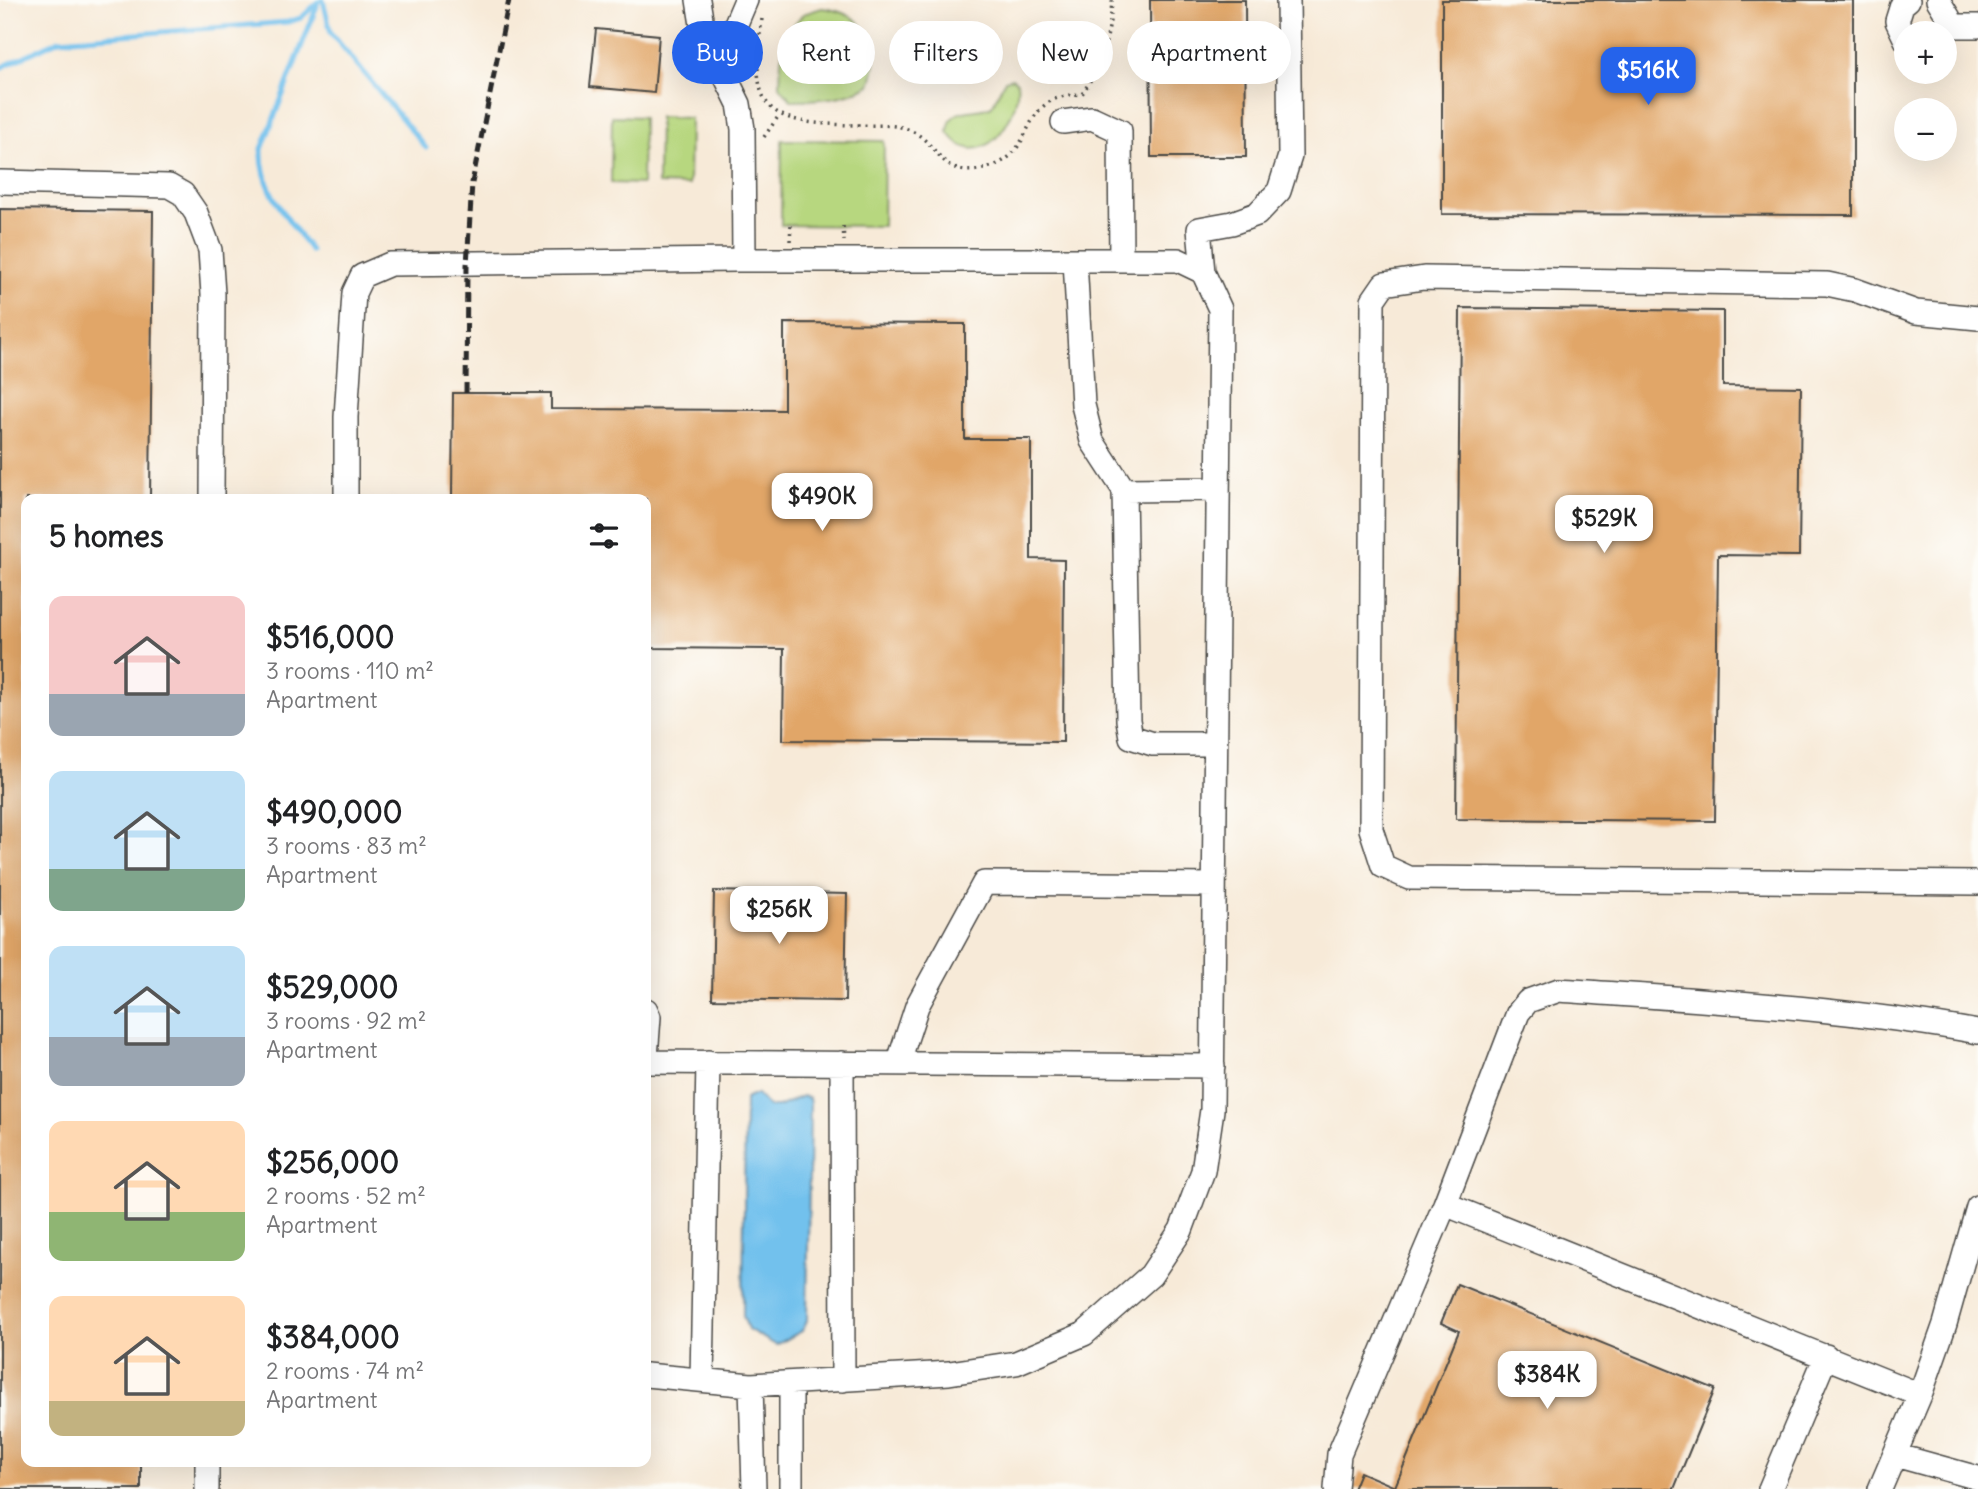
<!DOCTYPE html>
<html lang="en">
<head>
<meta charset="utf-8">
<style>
  :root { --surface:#fff; --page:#f6f6f6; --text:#202124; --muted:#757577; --accent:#2563eb }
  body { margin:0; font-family:Delius,sans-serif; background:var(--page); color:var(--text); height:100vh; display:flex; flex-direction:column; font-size:26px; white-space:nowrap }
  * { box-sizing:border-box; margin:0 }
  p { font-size:23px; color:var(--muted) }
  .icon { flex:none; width:38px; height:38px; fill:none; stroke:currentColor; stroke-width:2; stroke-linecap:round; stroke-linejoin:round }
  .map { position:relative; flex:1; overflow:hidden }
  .drawer { position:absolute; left:21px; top:494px; width:630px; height:973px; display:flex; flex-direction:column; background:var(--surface); border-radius:14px; box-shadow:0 7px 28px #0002 }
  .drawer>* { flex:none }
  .hud { position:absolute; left:672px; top:21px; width:665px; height:63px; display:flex; gap:14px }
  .fabs { position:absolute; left:1894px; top:21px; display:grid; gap:14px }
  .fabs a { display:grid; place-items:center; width:63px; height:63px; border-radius:50%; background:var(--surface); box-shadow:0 7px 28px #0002; font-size:35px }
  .price { position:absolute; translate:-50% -60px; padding:0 16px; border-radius:14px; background:#fff; color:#222; font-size:23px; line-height:46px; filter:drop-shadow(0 2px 4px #0008) }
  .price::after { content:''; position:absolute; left:50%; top:42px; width:21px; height:16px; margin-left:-10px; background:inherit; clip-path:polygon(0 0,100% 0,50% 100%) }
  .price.on { background:var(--accent); color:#fff }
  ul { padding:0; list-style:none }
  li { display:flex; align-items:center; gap:21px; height:175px; padding:0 28px }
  li span { display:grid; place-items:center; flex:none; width:196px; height:140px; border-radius:14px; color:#555 }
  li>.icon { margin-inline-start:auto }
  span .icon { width:84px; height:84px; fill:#fffc; stroke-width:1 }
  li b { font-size:30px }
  h2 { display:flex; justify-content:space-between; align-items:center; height:84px; padding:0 28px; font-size:30px }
  .tag { padding:0 24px; border-radius:32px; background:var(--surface); box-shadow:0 7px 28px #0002; font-size:24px; line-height:63px }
  .tag.on { background:var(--accent); color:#fff }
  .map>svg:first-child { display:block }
</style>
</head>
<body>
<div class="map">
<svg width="1978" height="1489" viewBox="0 0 1978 1489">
  <rect width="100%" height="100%" fill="#fdfcf7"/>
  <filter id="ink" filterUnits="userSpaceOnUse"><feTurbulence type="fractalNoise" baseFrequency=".0143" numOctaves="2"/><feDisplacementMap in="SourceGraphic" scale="14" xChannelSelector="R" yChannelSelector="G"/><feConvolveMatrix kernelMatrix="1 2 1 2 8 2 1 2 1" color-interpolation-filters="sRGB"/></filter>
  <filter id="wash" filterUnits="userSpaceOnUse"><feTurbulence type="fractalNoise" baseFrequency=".00686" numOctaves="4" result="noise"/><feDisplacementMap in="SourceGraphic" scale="28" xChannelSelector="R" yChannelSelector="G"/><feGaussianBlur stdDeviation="1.57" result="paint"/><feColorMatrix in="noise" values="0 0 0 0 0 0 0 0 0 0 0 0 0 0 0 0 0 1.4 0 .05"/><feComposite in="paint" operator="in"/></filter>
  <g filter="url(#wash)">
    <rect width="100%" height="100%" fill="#f7ead8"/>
    <path fill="#b7d77f" stroke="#718155" stroke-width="2" d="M822,8C866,13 884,45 870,85C844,99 820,100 791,100L780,86L781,59L787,33L803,14Z
      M1012,78L1017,82C1022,118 979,178 948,132C950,104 973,115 992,106L1005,80Z
      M612,116L643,117L642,184L611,183Z
      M659,117L690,118L689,185L658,184Z
      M782,140L884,141L883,226L781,225Z"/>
    <path fill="#72c1ed" stroke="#4e768c" stroke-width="2" d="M757,1094L769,1107H778L802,1096L809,1098L810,1105L807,1321L802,1331L776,1345L748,1329L743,1316L745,1099Z"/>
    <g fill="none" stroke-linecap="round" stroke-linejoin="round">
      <path stroke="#72c1ed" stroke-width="5" d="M323,0L331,33L426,148
        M0,68L59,40L288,22L301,18L318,2
        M311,251C289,219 260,190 262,149L317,6"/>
    </g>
    <g id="blocks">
      <path fill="#e1a668" d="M1150,0H1245L1246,157H1151Z
        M1442,0H1853V215L1442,214Z
        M596,29L659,35L654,93L590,87Z
        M0,209L153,211L150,499H26V1461H141V1489H0Z
        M1460,308L1723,311V386L1801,387L1799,556L1718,555L1715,821L1456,819Z
        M784,323L965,324V439H1031V559L1064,560L1063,742L783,740L784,649L646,648V499H452L453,393H551V409L784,410Z
        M714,891L847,894L845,1001L712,999Z
        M1457,1284L1715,1389L1674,1489H1353L1360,1472L1395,1487L1459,1331L1441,1323Z"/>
    </g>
  </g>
  <g filter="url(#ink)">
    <use href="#blocks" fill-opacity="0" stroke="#4a4845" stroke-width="2"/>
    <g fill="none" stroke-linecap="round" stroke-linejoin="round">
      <defs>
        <path id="minor" d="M698,0L703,31L739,104L743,129L744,260
          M1938,0L1949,18L1944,36
          M1949,26H1978
          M1906,40L1897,21L1902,5L1908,0
          M712,51L732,33L746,0
          M1063,122L1092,118L1120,131L1121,260
          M0,182L169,186L183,194L196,213L210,250L213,294L212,499
          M1075,260L1083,405L1092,441L1124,490L1128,720L1131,737L1153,744H1215
          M1203,272L1199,229L1232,223L1257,214L1279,191L1290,156L1288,0
          M1978,318L1916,312L1855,290L1827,284L1424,278L1384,284L1373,300L1371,829L1383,866L1409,878L1978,883
          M1124,490L1217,489
          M346,499V417L354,293L362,276L390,264L737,260H1178L1203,272L1220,309L1212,1110L1203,1171L1181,1230L1151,1275L1084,1334L1016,1363L949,1373L751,1385L646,1375
          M646,1010L649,1017L646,1057
          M646,1062L1213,1066
          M842,1063L843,1380
          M898,1064L917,1006L984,883L1214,885
          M1445,1204L1518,1013L1528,1001L1559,990C1699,1000 1840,1007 1978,1032
          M702,1380L708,1062
          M751,1385L754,1489
          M1895,1455L1978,1478
          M207,1489V1461
          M791,1489V1384
          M1336,1489L1339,1454L1445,1204L1920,1395
          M1770,1489L1826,1356
          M1880,1489L1920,1395L1945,1324L1978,1207"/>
      </defs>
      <use href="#minor" stroke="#4a4845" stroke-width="26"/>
      <path stroke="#4a4845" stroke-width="3.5" stroke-dasharray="2 5" stroke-linecap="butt" d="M762,19C748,114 767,124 860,125C877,126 897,123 912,131C943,147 941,184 993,166C1039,149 1016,96 1082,94C1102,64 1110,36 1112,0
        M764,137L780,114
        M843,226L844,241
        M790,241L791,225"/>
      <use href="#minor" stroke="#fff" stroke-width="23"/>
      <path stroke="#2b2b2b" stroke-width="5" stroke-dasharray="10 5" stroke-linecap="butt" d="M466,393L467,265L472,183L509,0"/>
    </g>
  </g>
</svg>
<div class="fabs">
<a>+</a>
<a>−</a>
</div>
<b class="price on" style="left:1648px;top:107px">$516K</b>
<b class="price" style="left:822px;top:533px">$490K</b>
<b class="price" style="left:1604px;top:555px">$529K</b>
<b class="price" style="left:779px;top:946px">$256K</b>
<b class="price" style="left:1547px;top:1411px">$384K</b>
<div class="hud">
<a class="tag on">Buy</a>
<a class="tag">Rent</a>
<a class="tag">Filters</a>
<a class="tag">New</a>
<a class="tag">Apartment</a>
</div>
<section class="drawer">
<h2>5 homes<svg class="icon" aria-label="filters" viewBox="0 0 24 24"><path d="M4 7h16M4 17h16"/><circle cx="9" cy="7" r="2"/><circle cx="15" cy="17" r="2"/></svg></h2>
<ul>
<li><span style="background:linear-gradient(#f6c9c9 70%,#9aa5b1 0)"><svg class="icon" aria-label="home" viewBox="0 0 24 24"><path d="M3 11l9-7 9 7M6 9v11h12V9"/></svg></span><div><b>$516,000</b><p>3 rooms · 110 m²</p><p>Apartment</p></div></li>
<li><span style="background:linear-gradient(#bfe0f5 70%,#7fa58c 0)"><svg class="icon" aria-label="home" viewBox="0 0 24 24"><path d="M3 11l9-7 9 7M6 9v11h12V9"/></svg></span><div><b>$490,000</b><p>3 rooms · 83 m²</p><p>Apartment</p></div></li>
<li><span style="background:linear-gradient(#bfe0f5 65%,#9aa5b1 0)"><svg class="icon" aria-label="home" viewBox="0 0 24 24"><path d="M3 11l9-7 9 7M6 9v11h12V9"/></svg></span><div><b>$529,000</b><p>3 rooms · 92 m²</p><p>Apartment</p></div></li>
<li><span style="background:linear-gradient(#ffd9b3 65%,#8fb573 0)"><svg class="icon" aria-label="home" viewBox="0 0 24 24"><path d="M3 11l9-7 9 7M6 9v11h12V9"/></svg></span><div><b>$256,000</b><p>2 rooms · 52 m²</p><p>Apartment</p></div></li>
<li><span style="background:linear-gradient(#ffd9b3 75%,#c2b280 0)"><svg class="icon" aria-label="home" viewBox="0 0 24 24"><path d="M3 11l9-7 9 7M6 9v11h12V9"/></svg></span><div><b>$384,000</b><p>2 rooms · 74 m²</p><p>Apartment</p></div></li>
</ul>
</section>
</div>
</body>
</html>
